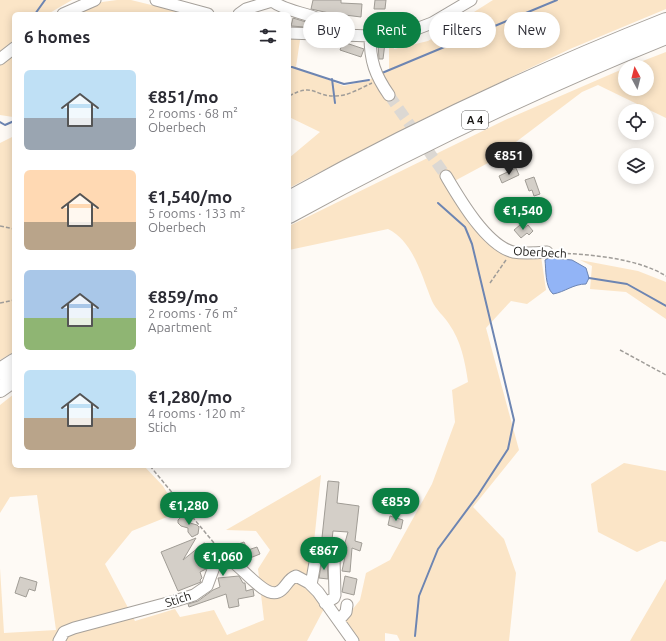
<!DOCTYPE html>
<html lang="en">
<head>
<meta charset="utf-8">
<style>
  :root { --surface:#fff; --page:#f2f2f3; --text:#2b2b33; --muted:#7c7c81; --accent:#0b8043 }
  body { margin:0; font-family:Ubuntu,sans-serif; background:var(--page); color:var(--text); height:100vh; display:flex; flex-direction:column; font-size:15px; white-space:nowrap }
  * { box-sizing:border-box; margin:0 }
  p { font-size:13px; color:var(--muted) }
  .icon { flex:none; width:22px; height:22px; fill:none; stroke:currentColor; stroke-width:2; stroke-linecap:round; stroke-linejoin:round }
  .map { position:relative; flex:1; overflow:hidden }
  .drawer { position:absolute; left:12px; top:12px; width:279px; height:456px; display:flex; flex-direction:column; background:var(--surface); border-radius:6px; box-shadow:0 2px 10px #0003 }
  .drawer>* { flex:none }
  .guide { position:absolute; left:303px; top:12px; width:303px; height:36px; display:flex; gap:8px }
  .needle { width:26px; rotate:353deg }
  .tools { position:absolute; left:618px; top:60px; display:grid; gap:8px }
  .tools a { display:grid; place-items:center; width:36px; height:36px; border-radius:50%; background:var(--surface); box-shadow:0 2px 10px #0003; font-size:20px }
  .price { position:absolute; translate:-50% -34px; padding:0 9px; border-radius:14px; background:var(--accent); color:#fff; font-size:13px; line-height:26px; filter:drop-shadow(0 1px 2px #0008) }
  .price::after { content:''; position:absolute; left:50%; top:24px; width:12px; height:9px; margin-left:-6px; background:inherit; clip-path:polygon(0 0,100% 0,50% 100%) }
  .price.selected { background:#222; color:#fff }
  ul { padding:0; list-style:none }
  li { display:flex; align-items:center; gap:12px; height:100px; padding:0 12px }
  li span { display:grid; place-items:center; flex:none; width:112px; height:80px; border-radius:6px; color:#555 }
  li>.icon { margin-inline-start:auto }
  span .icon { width:48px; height:48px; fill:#fffc; stroke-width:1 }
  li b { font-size:17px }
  h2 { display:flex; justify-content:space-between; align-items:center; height:48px; padding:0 12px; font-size:17px }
  .pill { padding:0 14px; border-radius:18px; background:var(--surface); box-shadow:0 2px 10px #0003; font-size:14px; line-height:36px }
  .pill.selected { background:var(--accent); color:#fff }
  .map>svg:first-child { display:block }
</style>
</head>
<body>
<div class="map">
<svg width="666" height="641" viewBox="0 0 666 641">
  <rect width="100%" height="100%" fill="#fefaf5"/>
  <path fill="#fbe5c7" d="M0,0H72L48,14H14V40L0,52Z
    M117,0H131L188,14H82L80,9L102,2Z
    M493,0H666V9L570,49L415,123L289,188V158L320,132L289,117V38L300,40L296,67L344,86L369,80L389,69V41L393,42L394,49L428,41Z
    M666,52V118L598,85L582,92L488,163L447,185L502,251L541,256L546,290L527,304L511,301L486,328L519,450L473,507L504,539L516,573L509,641H400L397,635L385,633V641H356L344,620L360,600L366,573L390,560L432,484L455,422L452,390L468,382C465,361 461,341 449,324C444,316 436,310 432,301C422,277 414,242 388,229L289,250V226L505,120L625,68V89H647V67H627Z
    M14,54V123L13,117L0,115V65Z
    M14,136V352L0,360V143Z
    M580,260L638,271L666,282V319L626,292L590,289L592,266Z
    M14,394V466H144L163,486L177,509L167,517L132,531L105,564L135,621L175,609L180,617L214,610L227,635L264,620L258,569L270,550L256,531L226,530L321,475L311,571L326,605L307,641H0V568L4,633L56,630L37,495L10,497L0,513V405Z
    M624,463L666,471V542L661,541L637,552L598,532L591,484Z
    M666,579V641H630Z"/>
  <path fill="#92b4f6" stroke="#6d85b2" d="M549,258L572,260L586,268L589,278L586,284C573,284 565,292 553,294C545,287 546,269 545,260Z"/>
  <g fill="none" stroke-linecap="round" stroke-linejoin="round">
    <path stroke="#6d85b2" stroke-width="2" d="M35,14L45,0
      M289,67H292L344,84L369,80
      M382,73L557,0
      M332,79L335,103
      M0,122L5,125L14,121
      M589,278L627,284L666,306
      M415,636L419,596L438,549L478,495L508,449L514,420L472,244L465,227L438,203"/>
  </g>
  <path fill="#d4cfc8" stroke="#a09c95" d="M313,0H341V3L362,4L361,17L329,13L311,9Z
    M375,0H386L385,9H374Z
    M293,18L306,22L305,27L291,26Z
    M343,42L364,49L361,57L340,50Z
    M378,43H385L383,59H379Z
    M516,168L519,175L502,183L499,176Z
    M534,177L540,194L534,196L532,190L529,191L525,180Z
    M520,225L523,229L528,225L533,231L529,235L527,233L521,238L514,230Z
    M328,481L339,482L337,503L359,506L355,541L362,543L360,551L352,548L350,572L342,571L347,547L344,546L348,532L333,531L331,548L321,547Z
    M183,515L189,519L190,523L197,525L199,527L198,534L192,537L188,532V528L181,526L178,523V520Z
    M390,516L403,520L401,529L388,525Z
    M196,538L183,560L204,543L210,545L211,552L202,559L206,569L200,572L202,578L200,580L201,582L178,591L161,552Z
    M244,542L248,550L257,547L260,554L250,558L251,560L244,562L237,556L233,546Z
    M322,561L327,562L328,579L319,578Z
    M239,576L243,583H245L246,591L253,589L254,596L238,599L239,606L229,608L226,594L189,607L188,604L198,601L213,590L220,587L218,578Z
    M345,576L357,579L354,595L342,592Z
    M20,577L37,582L35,591L29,589L26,597L15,593Z"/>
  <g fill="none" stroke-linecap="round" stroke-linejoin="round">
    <path stroke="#dcd8d3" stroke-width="11" stroke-dasharray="11 5.5" stroke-linecap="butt" d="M389,95L446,176"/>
    <defs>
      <path id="minor" d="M156,0L208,14
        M63,14L95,0
        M239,14L246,9L272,1C291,15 319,12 336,31V35
        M289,33L370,36L403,34L432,23L471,0
        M370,36C370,61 375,75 389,95
        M0,59L14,48
        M446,176C459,198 486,245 513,252C524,254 536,253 547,252
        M311,585L316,557L319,554L331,555L334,558L335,595L334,598L325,603
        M339,620L346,612L347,605
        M59,641L64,632L74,628L175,601L194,595L207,586L217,559L223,556C237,559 263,599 278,592C286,589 287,579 296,576L309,583L318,592L353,641"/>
      <path id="highway" d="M289,199C410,132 537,72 666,21
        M289,215C411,148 537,88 666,36
        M0,371L14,362
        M0,389L14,379"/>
    </defs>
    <use href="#minor" stroke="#a6a19b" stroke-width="13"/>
    <use href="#highway" stroke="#a6a19b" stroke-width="18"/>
    <path stroke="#a09d99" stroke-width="1.5" stroke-dasharray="4 2" stroke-linecap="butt" d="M289,96C315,82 314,97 336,96C348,96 361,88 372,83
      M0,226L14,229
      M555,253C589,254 637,258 666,276
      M490,283L506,260
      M0,303L14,300
      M620,350L666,375
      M150,466L219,549"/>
    <use href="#minor" stroke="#fff" stroke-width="11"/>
    <use href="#highway" stroke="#fff" stroke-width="16"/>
  </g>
  <g text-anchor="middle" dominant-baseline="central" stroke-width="4" stroke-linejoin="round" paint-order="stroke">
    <rect fill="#fff" stroke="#5d5d5a" stroke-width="1" x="462" y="111" width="26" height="18" rx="3"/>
    <g font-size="11" font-weight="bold" fill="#181714">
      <text x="475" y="120">A 4</text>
    </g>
    <g font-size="12" fill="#181714" stroke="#fff">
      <text transform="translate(540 252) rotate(3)">Oberbech</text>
      <text transform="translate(178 599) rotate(-18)">Stich</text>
    </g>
  </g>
</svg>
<div class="tools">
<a><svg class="needle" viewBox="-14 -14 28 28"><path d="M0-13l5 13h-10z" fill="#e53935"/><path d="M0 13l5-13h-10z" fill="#7c7c81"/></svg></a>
<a><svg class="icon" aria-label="locate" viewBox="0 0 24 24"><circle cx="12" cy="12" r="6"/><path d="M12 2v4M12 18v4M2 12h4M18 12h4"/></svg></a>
<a><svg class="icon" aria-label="layers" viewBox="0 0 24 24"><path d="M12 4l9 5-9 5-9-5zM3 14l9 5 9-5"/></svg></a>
</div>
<b class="price selected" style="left:509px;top:176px">€851</b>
<b class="price" style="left:523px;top:231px">€1,540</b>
<b class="price" style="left:396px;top:522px">€859</b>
<b class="price" style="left:189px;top:526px">€1,280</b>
<b class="price" style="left:324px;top:571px">€867</b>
<b class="price" style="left:223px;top:577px">€1,060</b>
<div class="guide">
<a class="pill">Buy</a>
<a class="pill selected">Rent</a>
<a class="pill">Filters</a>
<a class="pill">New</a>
</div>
<section class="drawer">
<h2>6 homes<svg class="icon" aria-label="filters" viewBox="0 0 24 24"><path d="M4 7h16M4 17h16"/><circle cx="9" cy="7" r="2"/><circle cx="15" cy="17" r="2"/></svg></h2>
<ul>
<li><span style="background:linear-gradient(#bfe0f5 60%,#9aa5b1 0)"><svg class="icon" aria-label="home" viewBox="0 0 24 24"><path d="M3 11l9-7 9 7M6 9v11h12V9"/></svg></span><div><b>€851/mo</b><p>2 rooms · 68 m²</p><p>Oberbech</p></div></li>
<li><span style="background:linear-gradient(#ffd9b3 65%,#b9a48a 0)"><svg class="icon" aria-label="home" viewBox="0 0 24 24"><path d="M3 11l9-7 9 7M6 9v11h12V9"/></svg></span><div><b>€1,540/mo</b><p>5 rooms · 133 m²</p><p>Oberbech</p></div></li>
<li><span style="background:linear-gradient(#a9c7e8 60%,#8fb573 0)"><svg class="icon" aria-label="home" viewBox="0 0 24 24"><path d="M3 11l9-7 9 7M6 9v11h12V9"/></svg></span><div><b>€859/mo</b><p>2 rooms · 76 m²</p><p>Apartment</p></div></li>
<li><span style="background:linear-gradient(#bfe0f5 60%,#b9a48a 0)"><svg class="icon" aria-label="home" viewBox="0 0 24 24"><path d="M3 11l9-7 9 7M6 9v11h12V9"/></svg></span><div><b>€1,280/mo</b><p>4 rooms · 120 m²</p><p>Stich</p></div></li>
</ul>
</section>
</div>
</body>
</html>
